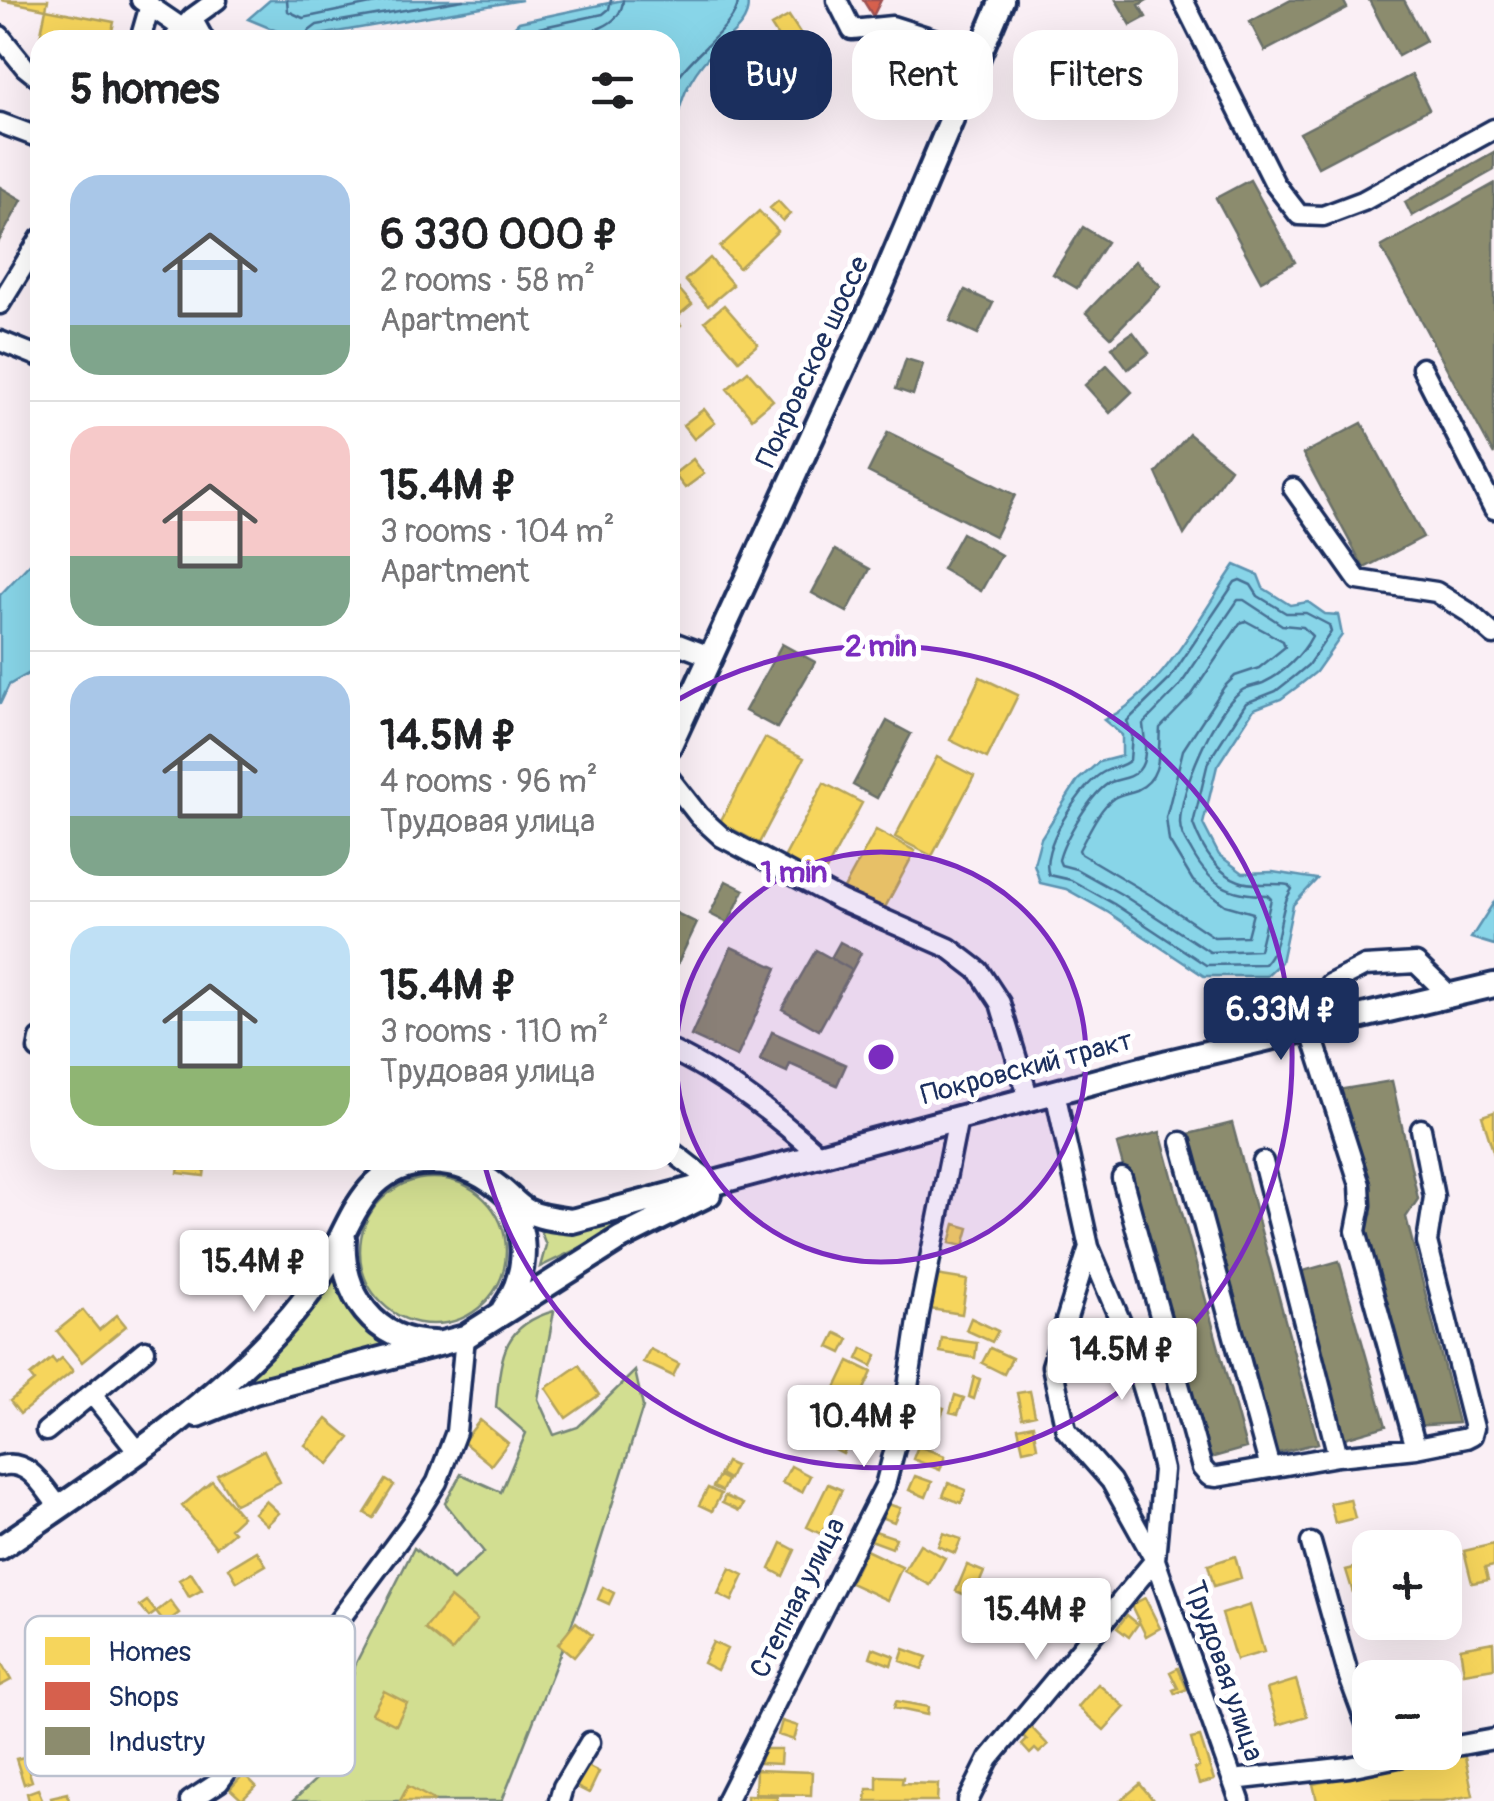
<!DOCTYPE html>
<html lang="en">
<head>
<meta charset="utf-8">
<style>
  :root { --surface:#fff; --page:#f2f2f2; --text:#202124; --muted:#757577; --line:#e0e0e0; --accent:#1b2f5e }
  body { margin:0; font-family:Pangolin,sans-serif; background:var(--page); color:var(--text); height:100vh; display:flex; flex-direction:column; font-size:38px; white-space:nowrap }
  * { box-sizing:border-box; margin:0 }
  p { font-size:32px; color:var(--muted) }
  .icon { flex:none; width:55px; height:55px; fill:none; stroke:currentColor; stroke-width:2; stroke-linecap:round; stroke-linejoin:round }
  .map { position:relative; flex:1; overflow:hidden }
  .side { position:absolute; left:30px; top:30px; width:650px; height:1140px; display:flex; flex-direction:column; background:var(--surface); border-radius:30px; box-shadow:0 10px 40px #0002 }
  .side>* { flex:none }
  .top-card { position:absolute; left:710px; top:30px; width:632px; height:90px; display:flex; gap:20px }
  .buttons { position:absolute; left:1352px; top:1530px; display:grid; gap:20px }
  .buttons a { display:grid; place-items:center; width:110px; height:110px; border-radius:20px; background:var(--surface); box-shadow:0 10px 40px #0002; font-size:50px }
  .price { position:absolute; translate:-50% -85px; padding:0 22px; border-radius:10px; background:#fff; color:#222; font-size:32px; line-height:65px; filter:drop-shadow(0 2px 5px #0008) }
  .price::after { content:''; position:absolute; left:50%; top:60px; width:30px; height:22px; margin-left:-15px; background:inherit; clip-path:polygon(0 0,100% 0,50% 100%) }
  .price.active { background:var(--accent); color:#fff }
  ul { padding:0; list-style:none }
  li { display:flex; align-items:center; gap:30px; height:250px; padding:0 40px }
  li+li { border-top:2px solid var(--line) }
  li span { display:grid; place-items:center; flex:none; width:280px; height:200px; border-radius:30px; color:#555 }
  li>.icon { margin-inline-start:auto }
  span .icon { width:120px; height:120px; fill:#fffc; stroke-width:1 }
  li b { font-size:42px }
  h2 { display:flex; justify-content:space-between; align-items:center; height:120px; padding:0 40px; font-size:42px }
  .pill { padding:0 35px; border-radius:30px; background:var(--surface); box-shadow:0 10px 40px #0002; font-size:35px; line-height:90px }
  .pill.active { background:var(--accent); color:#fff }
  .map>svg:first-child { display:block }
</style>
</head>
<body>
<div class="map">
<svg width="1494" height="1801" viewBox="0 0 1494 1801">
  <rect width="100%" height="100%" fill="#faeff5"/>
  <filter id="ink" filterUnits="userSpaceOnUse"><feTurbulence type="fractalNoise" baseFrequency=".01" numOctaves="2"/><feDisplacementMap in="SourceGraphic" scale="20" xChannelSelector="R" yChannelSelector="G"/><feConvolveMatrix kernelMatrix="1 2 1 2 8 2 1 2 1" color-interpolation-filters="sRGB"/></filter>
  <g filter="url(#ink)">
    <path fill="#d2de91" stroke="#768678" stroke-width="2.5" d="M360 1251a73 73 0 1 1 146 0a73 73 0 1 1-146 0Z
      M656,1211L540,1267L546,1245L539,1227Z
      M331,1259L400,1345L225,1393Z
      M554,1311L538,1399L554,1435L578,1427L635,1371L643,1407L585,1590L502,1801H293L335,1761L355,1665L414,1548L453,1580L484,1552L445,1503L461,1474L501,1492L526,1433L496,1407C501,1359 500,1326 554,1311Z"/>
    <path fill="#88d5e8" stroke="#5c93b1" stroke-width="2.5" d="M270,0H522L296,39L248,19Z
      M623,0H747C753,24 724,39 710,55C682,85 680,108 670,146V40H501L519,22Z
      M40,553V667L9,685L0,704V595Z
      M1235,565L1258,575L1263,588L1290,605L1308,602L1325,614L1338,615L1342,635L1316,672L1301,684L1281,699L1254,709L1217,766L1203,824L1219,855L1243,873L1273,872L1317,879L1293,905L1281,962L1266,976H1204L1109,913L1066,889L1040,883L1034,864L1041,838L1078,780L1099,762L1122,756V735L1104,720C1161,695 1200,615 1235,565Z
      M1494,902V945L1471,938Z"/>
    <path fill="#f6d55c" stroke="#b4a35d" stroke-width="2.5" d="M1,0H48L46,9Z
      M46,9L114,22L110,40H40V58L36,57Z
      M789,16L812,51L794,62L771,26Z
      M778,201L790,214L783,221L770,208Z
      M759,211L778,231L739,268L720,247Z
      M710,258L733,285L708,306L685,280Z
      M679,289L692,304L679,315L670,305V297Z
      M724,305L758,344L739,360L705,321Z
      M670,313L681,325L670,335Z
      M748,371L773,400L752,418L727,389Z
      M704,409L715,423L694,439L683,425Z
      M693,459L704,474L685,488L674,474Z
      M980,677L1018,695L987,758L950,740Z
      M765,738L804,758L759,843L720,822Z
      M937,757L974,776L932,856L895,837Z
      M824,783L862,803L821,880L783,860Z
      M876,830L915,851L882,913L842,892Z
      M1494,1112V1154L1482,1116Z
      M180,1160H206L204,1176L178,1173Z
      M955,1224L969,1228L964,1246L950,1243Z
      M936,1275L967,1280L962,1314L930,1309Z
      M83,1310L99,1330L117,1315L126,1326L82,1362L57,1331Z
      M971,1318L998,1331L992,1342L966,1330Z
      M836,1333L849,1339L842,1353L829,1347Z
      M942,1338L977,1343L975,1358L940,1352Z
      M863,1348L877,1355L872,1366L858,1359Z
      M990,1348L1012,1358L1004,1374L982,1363Z
      M650,1349L679,1364L673,1376L643,1362Z
      M52,1358L56,1363L62,1358L73,1371L20,1414L10,1401L34,1381L30,1376Z
      M849,1361L872,1372L858,1402L835,1390Z
      M579,1365L599,1395L566,1418L546,1388Z
      M974,1377L980,1379L974,1399L969,1397Z
      M1030,1391L1035,1415L1022,1418L1017,1393Z
      M955,1395L964,1398L958,1414L950,1412Z
      M840,1400L871,1415L860,1436L830,1421Z
      M932,1404L944,1408L938,1424L926,1420Z
      M327,1419L350,1438L329,1464L305,1445Z
      M480,1420L508,1443L491,1465L463,1442Z
      M828,1424L852,1436L843,1454L819,1442Z
      M1033,1425L1037,1447L1023,1450L1018,1428Z
      M918,1446L945,1456L940,1470L913,1459Z
      M264,1450L280,1482L235,1504L217,1475Z
      M726,1462L735,1466L729,1479L720,1474Z
      M791,1466L810,1476L802,1492L782,1483Z
      M719,1476L727,1480L722,1491L713,1487Z
      M915,1476L932,1482L926,1497L909,1490Z
      M386,1480L394,1485L373,1518L365,1513Z
      M212,1481L242,1517L230,1528L234,1532L216,1547L182,1506Z
      M948,1483L966,1490L961,1503L943,1496Z
      M828,1484L842,1490L821,1534L807,1527Z
      M708,1488L721,1494L712,1511L699,1505Z
      M725,1496L743,1504L739,1511L722,1503Z
      M1350,1499L1355,1518L1335,1523L1330,1503Z
      M266,1501L279,1513L267,1525L254,1513Z
      M882,1502L900,1508L894,1522L877,1516Z
      M872,1530L896,1538L892,1548L868,1539Z
      M943,1533L961,1539L955,1553L938,1546Z
      M782,1543L795,1550L783,1576L770,1569Z
      M920,1544L945,1558L930,1585L904,1571Z
      M1494,1544V1566L1485,1568L1488,1580L1472,1583L1464,1551Z
      M866,1550L902,1567L887,1600L850,1583Z
      M257,1551L266,1565L237,1582L229,1568Z
      M1235,1556L1241,1578L1214,1586L1208,1565Z
      M1369,1564L1370,1592L1354,1596L1346,1570Z
      M967,1565L984,1572L973,1598L956,1591Z
      M730,1568L744,1575L732,1601L718,1594Z
      M191,1573L202,1590L189,1597L179,1580Z
      M603,1587L614,1593L609,1604L598,1599Z
      M450,1598L477,1620L452,1651L425,1629Z
      M1145,1598L1160,1628L1146,1636L1131,1605Z
      M147,1601L156,1612L149,1617L140,1606Z
      M170,1601L179,1613L165,1624L156,1612Z
      M1250,1605L1264,1652L1236,1660L1222,1614Z
      M1127,1615L1138,1624L1129,1637L1117,1628Z
      M576,1622L592,1635L574,1657L558,1644Z
      M713,1642L727,1649L717,1670L703,1663Z
      M1493,1642L1494,1668L1464,1673L1460,1648Z
      M873,1648L894,1656L891,1665L870,1657Z
      M904,1649L927,1657L922,1669L900,1661Z
      M0,1661L11,1680L0,1686Z
      M1178,1668L1187,1689L1175,1694L1173,1690L1178,1688L1170,1672Z
      M1296,1680L1307,1716L1278,1725L1267,1689Z
      M1098,1684L1125,1707L1104,1730L1078,1707Z
      M384,1691L407,1703L396,1725L372,1713Z
      M896,1701L928,1707L927,1715L894,1708Z
      M782,1721L798,1726L794,1740L778,1735Z
      M1031,1727L1048,1745L1039,1753L1035,1749L1030,1754L1022,1745L1027,1740L1023,1736Z
      M1200,1737L1214,1780L1199,1784L1194,1768L1199,1767L1191,1739Z
      M761,1749H781L780,1764L760,1763Z
      M1464,1753L1473,1795L1443,1801H1317L1313,1784Z
      M24,1757L32,1781L24,1784L16,1759Z
      M585,1765L599,1772L589,1793L575,1786Z
      M756,1770L812,1772L811,1795L755,1793Z
      M244,1774L256,1786L242,1800L230,1789Z
      M877,1776L903,1777L902,1783L938,1784L937,1801H866L867,1789H877Z
      M1140,1784L1154,1801H1120Z
      M408,1786L434,1800L433,1801H400Z
      M38,1789L43,1801H29L27,1793Z
      M68,1793L69,1801H52L51,1797Z
      M747,1795L777,1796V1801H747Z"/>
    <path fill="#d6604d" stroke="#9e5152" stroke-width="2.5" d="M863,0H881L873,16Z"/>
    <path fill="#8c8c6e" stroke="#6a7069" stroke-width="2.5" d="M1116,0H1147L1139,5L1146,17L1131,25Z
      M1291,0H1343L1347,8L1265,51L1250,22Z
      M1369,0H1404L1426,41L1398,56Z
      M1412,75L1429,109L1318,167L1300,133Z
      M1494,152V170L1412,216L1405,202Z
      M1250,180L1295,262L1261,281L1216,198Z
      M1494,184V455L1381,247Z
      M0,187L22,200L0,239Z
      M1083,227L1107,242L1077,288L1053,274Z
      M1135,261L1161,286L1111,337L1086,313Z
      M965,290L993,303L978,334L950,321Z
      M1133,332L1149,353L1128,369L1112,347Z
      M906,359L923,364L913,395L896,389Z
      M1107,365L1132,392L1110,413L1085,385Z
      M1362,423L1423,537L1364,568L1303,454Z
      M888,432L1015,495L995,536L868,472Z
      M1189,434L1230,468L1184,535L1156,473Z
      M962,533L1001,555L981,591L942,569Z
      M835,550L870,569L847,612L812,593Z
      M782,644L815,662L777,728L745,711Z
      M887,721L911,734L877,798L853,785Z
      M726,881L744,890L728,923L710,914Z
      M670,910L697,923L670,979Z
      M840,942L861,953L852,970L831,958Z
      M731,947L777,968L737,1057L691,1036Z
      M816,950L852,970L819,1030L782,1009Z
      M772,1032L846,1065L837,1085L790,1064L787,1072L760,1060Z
      M1392,1081L1418,1199L1406,1217L1458,1423L1412,1426L1364,1223L1372,1214L1338,1090Z
      M1232,1123L1318,1443L1274,1454L1189,1134Z
      M1160,1132L1246,1448L1203,1460L1117,1144Z
      M1339,1261L1386,1426L1341,1439L1296,1273Z"/>
    <g fill="none" stroke-linecap="round" stroke-linejoin="round">
      <path stroke="#477195" stroke-width="2.5" d="M287,0L288,11L303,18L390,0
        M308,40L309,31L317,25L463,0
        M515,40L525,31L603,14L609,9L611,0
        M541,40C568,34 621,35 623,0
        M670,108C672,97 674,85 679,76C693,54 739,23 738,0
        M1240,580L1251,585L1258,596L1286,613H1306L1329,625L1331,632L1308,665L1295,676L1276,691L1246,703L1208,762L1193,824C1201,846 1215,872 1239,881C1252,887 1273,882 1288,885L1292,889C1277,911 1283,945 1264,964L1206,965L1114,904L1071,880L1049,875C1038,851 1080,786 1102,773C1111,767 1122,768 1130,760L1132,735L1127,721L1169,680L1235,582Z
        M1238,600H1244L1282,625L1303,627L1312,636C1302,655 1283,674 1263,683C1255,686 1247,686 1241,691C1214,711 1180,790 1180,823C1180,834 1187,843 1192,852C1210,885 1230,895 1267,895L1271,899L1259,950L1210,952L1121,894L1076,869L1061,865L1059,860C1064,840 1092,791 1111,782C1121,778 1131,779 1139,770C1149,758 1144,737 1143,724L1179,687Z
        M1246,621L1283,641L1285,647L1259,668L1235,676L1224,687L1183,750L1166,818L1169,841L1193,881L1225,905L1253,913L1247,936L1214,937L1159,900L1081,854L1079,850C1088,834 1099,808 1114,798C1121,794 1129,793 1137,790C1163,778 1158,752 1160,728L1191,696L1240,623Z"/>
      <defs>
        <path id="minor" d="M141,0L182,28
          M837,0L852,30L892,26L980,54
          M1183,0L1275,184L1299,215L1323,216L1363,201L1494,129
          M192,18L204,40
          M0,36L25,67L40,79
          M140,40L150,5
          M173,40L192,18L217,0
          M0,123L40,138
          M0,304L40,239
          M0,341L40,357
          M1422,368L1494,509
          M1293,488L1358,580L1436,592L1468,612L1494,635
          M670,641L712,657
          M670,779L699,816L722,837L840,900L949,948L979,971L1000,1003L1029,1099
          M1334,1022L1330,984L1365,966L1416,963L1450,996
          M1310,1029L1360,1185L1361,1205L1356,1231L1416,1448L1466,1438L1472,1435L1474,1428L1427,1242L1434,1197L1421,1129
          M38,1049L40,1039
          M670,1050C724,1075 774,1114 818,1154
          M1055,1092L1089,1247L1052,1366L1066,1430L1111,1481L1155,1560L1240,1801
          M1181,1142L1270,1468
          M670,1150L711,1182
          M1263,1162L1338,1456
          M1122,1178L1202,1468L1209,1476L1217,1477L1338,1456L1416,1448
          M92,1394L138,1451
          M46,1431L145,1350
          M0,1466C29,1458 43,1487 59,1507
          M1311,1543L1349,1677L1370,1734
          M1445,1748L1494,1739
          M1233,1780L1349,1767L1423,1752
          M190,1801L219,1782L412,1522L437,1482L456,1432L465,1337
          M559,1801L563,1787L590,1742
          M726,1801L885,1486L904,1414L919,1314L958,1118
          M968,1801L989,1759L1155,1560L1163,1470L1149,1410L1125,1332L1089,1247"/>
        <path id="major" d="M670,745L880,289L1002,0
          M344,1238C340,1293 375,1343 434,1343
          M503,1310C528,1275 528,1237 510,1199
          M197,1415L254,1392L465,1337L621,1238L709,1194
          M0,1548C102,1478 210,1409 292,1315C303,1302 315,1286 323,1271C350,1229 360,1170 420,1163C450,1160 475,1168 498,1187C508,1194 516,1205 527,1211C541,1218 557,1219 572,1221L1168,1062L1494,985"/>
      </defs>
      <use href="#minor" stroke="#1b2f5e" stroke-width="25"/>
      <use href="#major" stroke="#1b2f5e" stroke-width="30"/>
      <use href="#minor" stroke="#fff" stroke-width="18"/>
      <use href="#major" stroke="#fff" stroke-width="22"/>
    </g>
  </g>
  <circle cx="881" cy="1057" r="205" fill="#7b2cbf" fill-opacity=".12"/>
  <g fill="none" stroke="#7b2cbf" stroke-width="5">
    <circle cx="881" cy="1057" r="205"/>
    <path d="M672 703A411 411 0 1 1 484 1163"/>
  </g>
  <g text-anchor="middle" dominant-baseline="central" stroke-width="10" stroke-linejoin="round" paint-order="stroke">
    <g font-size="28" fill="#1b2f5e" stroke="#fff">
      <text transform="translate(813 362) rotate(-65)">Покровское шоссе</text>
      <text transform="translate(1027 1068) rotate(-15)">Покровский тракт</text>
      <text transform="translate(798 1598) rotate(-63)">Степная улица</text>
      <text transform="translate(1224 1671) rotate(71)">Трудовая улица</text>
    </g>
  </g>
  <rect x="25" y="1616" width="330" height="160" rx="15" fill="#fff" stroke="#bbc1cf" stroke-width="2.5"/>
  <rect x="45" y="1637" width="45" height="28" fill="#f6d55c"/>
  <rect x="45" y="1682" width="45" height="28" fill="#d6604d"/>
  <rect x="45" y="1727" width="45" height="28" fill="#8c8c6e"/>
  <g font-size="28" fill="#1b2f5e">
    <text x="108" y="1661">Homes</text>
    <text x="108" y="1706">Shops</text>
    <text x="108" y="1751">Industry</text>
  </g>
  <circle cx="881" cy="1057" r="15" fill="#7b2cbf" stroke="#fff" stroke-width="5"/>
  <g font-size="30" text-anchor="middle" font-weight="bold" fill="#7b2cbf" stroke="#fff" stroke-width="10" stroke-linejoin="round" paint-order="stroke">
    <text x="881" y="656">2 min</text>
    <text x="794" y="882">1 min</text>
  </g>
</svg>
<div class="buttons">
<a>+</a>
<a>−</a>
</div>
<b class="price active" style="left:1281px;top:1063px">6.33M ₽</b>
<b class="price" style="left:254px;top:1315px">15.4M ₽</b>
<b class="price" style="left:1122px;top:1403px">14.5M ₽</b>
<b class="price" style="left:864px;top:1470px">10.4M ₽</b>
<b class="price" style="left:1036px;top:1663px">15.4M ₽</b>
<div class="top-card">
<a class="pill active">Buy</a>
<a class="pill">Rent</a>
<a class="pill">Filters</a>
</div>
<section class="side">
<h2>5 homes<svg class="icon" aria-label="filters" viewBox="0 0 24 24"><path d="M4 7h16M4 17h16"/><circle cx="9" cy="7" r="2"/><circle cx="15" cy="17" r="2"/></svg></h2>
<ul>
<li><span style="background:linear-gradient(#a9c7e8 75%,#7fa58c 0)"><svg class="icon" aria-label="home" viewBox="0 0 24 24"><path d="M3 11l9-7 9 7M6 9v11h12V9"/></svg></span><div><b>6 330 000 ₽</b><p>2 rooms · 58 m²</p><p>Apartment</p></div></li>
<li><span style="background:linear-gradient(#f6c9c9 65%,#7fa58c 0)"><svg class="icon" aria-label="home" viewBox="0 0 24 24"><path d="M3 11l9-7 9 7M6 9v11h12V9"/></svg></span><div><b>15.4M ₽</b><p>3 rooms · 104 m²</p><p>Apartment</p></div></li>
<li><span style="background:linear-gradient(#a9c7e8 70%,#7fa58c 0)"><svg class="icon" aria-label="home" viewBox="0 0 24 24"><path d="M3 11l9-7 9 7M6 9v11h12V9"/></svg></span><div><b>14.5M ₽</b><p>4 rooms · 96 m²</p><p>Трудовая улица</p></div></li>
<li><span style="background:linear-gradient(#bfe0f5 70%,#8fb573 0)"><svg class="icon" aria-label="home" viewBox="0 0 24 24"><path d="M3 11l9-7 9 7M6 9v11h12V9"/></svg></span><div><b>15.4M ₽</b><p>3 rooms · 110 m²</p><p>Трудовая улица</p></div></li>
</ul>
</section>
</div>
</body>
</html>
